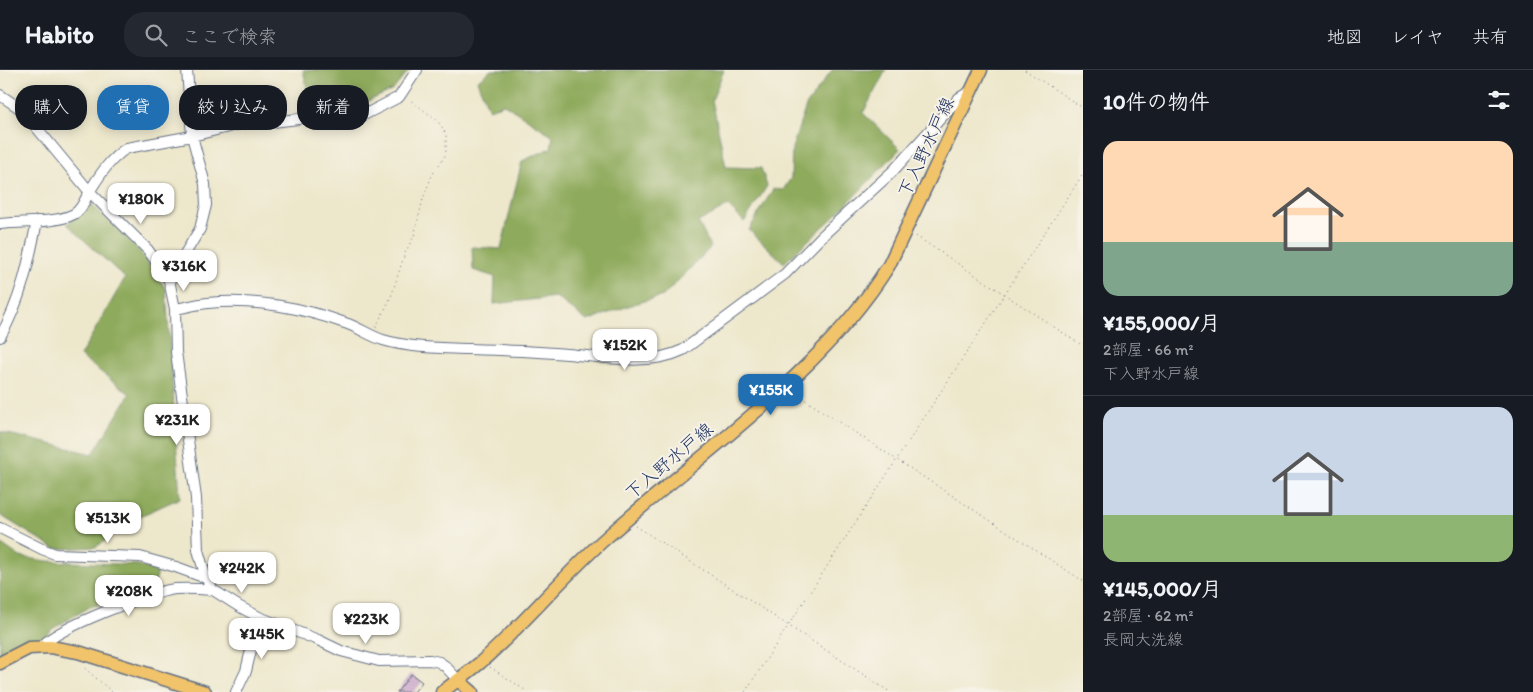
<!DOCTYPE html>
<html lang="ja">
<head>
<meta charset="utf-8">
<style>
  :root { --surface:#171b24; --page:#242831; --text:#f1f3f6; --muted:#9ea1a6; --line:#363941; --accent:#1f6fb2 }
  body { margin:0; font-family:Itim,"Klee One",sans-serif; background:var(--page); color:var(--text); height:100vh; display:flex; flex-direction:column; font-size:19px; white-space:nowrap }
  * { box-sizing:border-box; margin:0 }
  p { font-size:16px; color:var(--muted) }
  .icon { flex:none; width:28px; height:28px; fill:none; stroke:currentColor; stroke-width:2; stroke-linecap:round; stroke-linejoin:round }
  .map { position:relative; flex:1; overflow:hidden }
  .drawer { display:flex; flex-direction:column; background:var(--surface); width:450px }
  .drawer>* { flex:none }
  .top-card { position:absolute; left:15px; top:15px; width:475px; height:45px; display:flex; gap:10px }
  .price { position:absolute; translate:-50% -42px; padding:0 11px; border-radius:10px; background:#fff; color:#222; font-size:16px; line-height:32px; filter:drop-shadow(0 1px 2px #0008) }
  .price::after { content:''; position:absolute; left:50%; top:30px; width:15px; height:11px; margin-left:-8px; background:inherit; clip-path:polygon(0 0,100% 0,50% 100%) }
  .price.active { background:var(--accent); color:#fff }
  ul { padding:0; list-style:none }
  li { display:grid; align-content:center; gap:10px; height:265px; padding:0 20px }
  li+li { border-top:1px solid var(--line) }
  li span { display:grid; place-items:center; height:155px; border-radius:15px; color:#555 }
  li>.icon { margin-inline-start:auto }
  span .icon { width:90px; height:90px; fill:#fffc; stroke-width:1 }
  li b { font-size:21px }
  h2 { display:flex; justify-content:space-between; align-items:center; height:60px; padding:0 20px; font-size:21px }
  .tag { padding:0 18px; border-radius:20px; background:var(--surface); box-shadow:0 2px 12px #0003; font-size:18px; line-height:45px }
  .tag.active { background:var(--accent); color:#fff }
  header { display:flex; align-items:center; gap:30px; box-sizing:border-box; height:70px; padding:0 25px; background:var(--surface); border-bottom:1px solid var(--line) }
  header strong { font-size:24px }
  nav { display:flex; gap:28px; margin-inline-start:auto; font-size:18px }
  .search { width:350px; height:45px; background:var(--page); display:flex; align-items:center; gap:12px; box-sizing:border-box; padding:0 18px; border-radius:20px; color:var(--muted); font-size:19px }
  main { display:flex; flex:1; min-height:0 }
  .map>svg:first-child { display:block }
</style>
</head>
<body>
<header>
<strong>Habito</strong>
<div class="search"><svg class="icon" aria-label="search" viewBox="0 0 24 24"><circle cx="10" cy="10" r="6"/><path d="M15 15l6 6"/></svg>ここで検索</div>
<nav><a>地図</a><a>レイヤ</a><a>共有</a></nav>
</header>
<main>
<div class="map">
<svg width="1083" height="622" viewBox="0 0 1083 622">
  <rect width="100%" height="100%" fill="#f7f3e8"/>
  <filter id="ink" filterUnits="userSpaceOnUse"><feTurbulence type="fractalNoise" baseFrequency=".02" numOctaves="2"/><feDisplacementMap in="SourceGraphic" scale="10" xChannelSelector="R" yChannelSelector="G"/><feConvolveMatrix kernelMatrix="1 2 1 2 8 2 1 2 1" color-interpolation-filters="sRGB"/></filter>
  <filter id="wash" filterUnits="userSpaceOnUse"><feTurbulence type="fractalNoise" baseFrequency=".0096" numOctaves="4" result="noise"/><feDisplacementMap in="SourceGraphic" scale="20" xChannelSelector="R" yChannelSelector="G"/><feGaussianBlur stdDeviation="1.12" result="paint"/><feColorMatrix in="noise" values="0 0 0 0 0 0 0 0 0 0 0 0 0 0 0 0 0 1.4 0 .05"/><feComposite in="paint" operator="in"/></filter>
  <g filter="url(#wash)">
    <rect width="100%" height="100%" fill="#ede7cb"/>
    <path fill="#8eaa5c" stroke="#546c5d" d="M303,0H409L393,20L350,39L311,35Z
      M491,0H724L712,30L726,97L761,98L767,116L744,152L728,136L698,152L711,177L663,226L634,234L587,251L556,227L494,234L495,207L473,200L472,177L501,179L522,91L551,78L553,66L504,34L489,39L477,11Z
      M832,0H886L863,43L900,79L837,144L784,193L749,160L773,119L783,120L791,108L792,78L806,36Z
      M91,133L138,179L166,219L180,428L138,447L96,477L55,479L0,445V362L93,384L130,324L80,286L125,208L67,154Z
      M0,473L20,487L47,491L138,495L158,502L153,519L90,537L52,559L42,570L20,573L0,584Z"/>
    <g id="blocks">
      <path fill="#c097c3" d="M411,604L422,612L414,622H397Z"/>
    </g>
  </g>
  <g filter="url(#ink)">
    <use href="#blocks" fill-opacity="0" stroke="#646f84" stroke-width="1"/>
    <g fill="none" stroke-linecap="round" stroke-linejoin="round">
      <defs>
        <path id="minor" d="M0,25L18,37L27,46L89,121L148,180L169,210L175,239L176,282L196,428L198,480L206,508L213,520L240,537L259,547L318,570L341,581L379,591L430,590L439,592L445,596L458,610
          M0,154C19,152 58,153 74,144C83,139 85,128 91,119C101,103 111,88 127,78L192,66L253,51L264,49L273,52L298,49L321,40L330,42L348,51H352L399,27L417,0
          M169,210L200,159L206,135L205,114L192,66L187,0
          M175,239C186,237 197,234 208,233C253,228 303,238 345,253C358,257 370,266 383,270C409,278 442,278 469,279C502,280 535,281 567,284C605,287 647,297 683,280L785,204L822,166L893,101L959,28L971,21
          M0,267C21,231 29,191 37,151
          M0,458L42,479L55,484L140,487L176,497L206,508
          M42,576C59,557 148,523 175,519C188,518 201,519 213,520
          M236,622L246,601L259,547"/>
        <path id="major" d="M0,593L29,578L50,577L78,582L205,622
          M458,610L472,622
          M442,622C455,612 468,603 481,592C525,553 563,506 607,467C701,383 822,303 889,195L981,0"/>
      </defs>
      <use href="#minor" stroke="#646f84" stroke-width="12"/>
      <use href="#major" stroke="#646f84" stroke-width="15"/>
      <path stroke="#646f84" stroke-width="1" stroke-dasharray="1 4" stroke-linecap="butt" d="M1025,0L1083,38
        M916,166L1083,276
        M376,257L391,227L405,183L414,166L423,129L432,105L445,86L446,80V65L442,57L437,50L410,30
        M793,322L1083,511
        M636,456L890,622
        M81,595L112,622
        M490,597L528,622
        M745,622L1083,104"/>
      <use href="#minor" stroke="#fff" stroke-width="10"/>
      <use href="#major" stroke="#f1c36a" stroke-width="12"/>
    </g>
  </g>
  <g text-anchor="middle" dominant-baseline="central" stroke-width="4" stroke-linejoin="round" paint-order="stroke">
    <g font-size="18" fill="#1b2f5e" stroke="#f7f3e8">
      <text transform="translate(926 77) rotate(-65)">下入野水戸線</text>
      <text transform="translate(669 391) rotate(-40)">下入野水戸線</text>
    </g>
  </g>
</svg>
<b class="price" style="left:141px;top:155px">¥180K</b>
<b class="price" style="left:184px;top:222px">¥316K</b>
<b class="price" style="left:625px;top:301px">¥152K</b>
<b class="price active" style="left:771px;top:346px">¥155K</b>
<b class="price" style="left:177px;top:376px">¥231K</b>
<b class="price" style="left:108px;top:474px">¥513K</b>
<b class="price" style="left:242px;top:524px">¥242K</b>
<b class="price" style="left:129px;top:547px">¥208K</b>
<b class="price" style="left:366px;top:575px">¥223K</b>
<b class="price" style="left:262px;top:590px">¥145K</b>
<div class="top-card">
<a class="tag">購入</a>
<a class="tag active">賃貸</a>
<a class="tag">絞り込み</a>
<a class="tag">新着</a>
</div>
</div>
<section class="drawer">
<h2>10件の物件<svg class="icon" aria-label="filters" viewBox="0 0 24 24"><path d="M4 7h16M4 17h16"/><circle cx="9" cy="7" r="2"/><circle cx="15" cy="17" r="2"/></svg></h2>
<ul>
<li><span style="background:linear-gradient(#ffd9b3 65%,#7fa58c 0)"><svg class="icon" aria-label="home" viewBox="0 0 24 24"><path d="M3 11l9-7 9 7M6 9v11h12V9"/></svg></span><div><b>¥155,000/月</b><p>2部屋 · 66 m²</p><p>下入野水戸線</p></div></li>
<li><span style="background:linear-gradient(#c9d6e8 70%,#8fb573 0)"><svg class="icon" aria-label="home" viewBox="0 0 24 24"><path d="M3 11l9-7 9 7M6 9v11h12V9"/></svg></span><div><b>¥145,000/月</b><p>2部屋 · 62 m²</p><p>長岡大洗線</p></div></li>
</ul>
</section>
</main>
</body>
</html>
